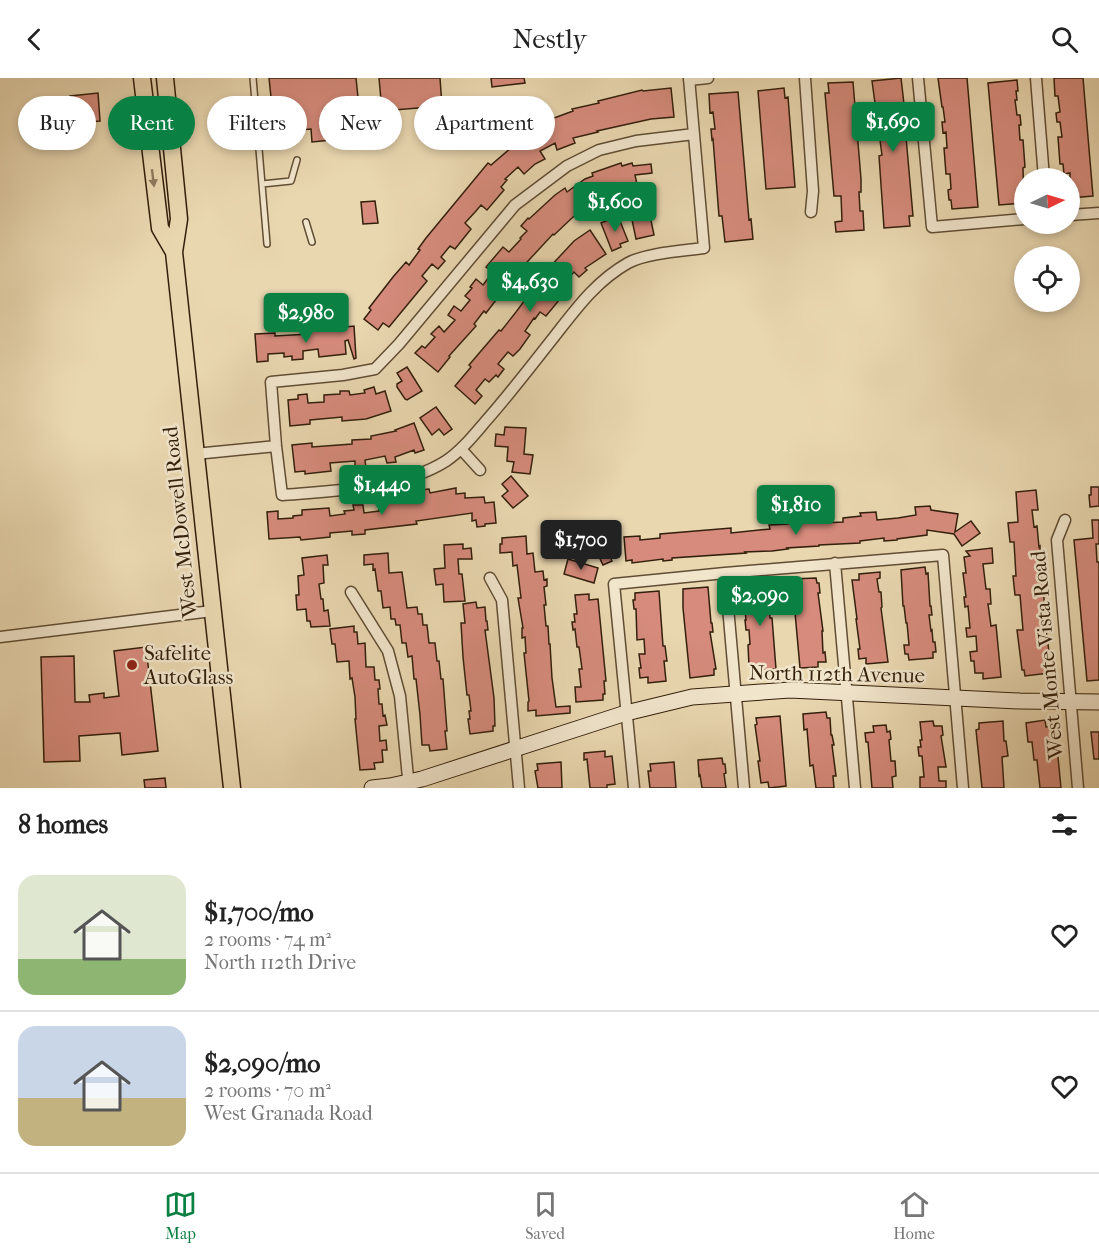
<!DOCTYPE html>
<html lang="en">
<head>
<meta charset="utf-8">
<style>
  :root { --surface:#fff; --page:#f6f6f6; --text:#222; --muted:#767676; --line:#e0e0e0; --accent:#0b8043 }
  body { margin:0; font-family:"IM FELL French Canon",serif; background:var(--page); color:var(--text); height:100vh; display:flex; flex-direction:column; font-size:22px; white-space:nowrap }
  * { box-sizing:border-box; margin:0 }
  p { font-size:20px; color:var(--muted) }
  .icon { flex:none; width:33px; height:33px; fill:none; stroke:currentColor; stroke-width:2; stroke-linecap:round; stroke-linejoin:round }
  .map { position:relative; height:710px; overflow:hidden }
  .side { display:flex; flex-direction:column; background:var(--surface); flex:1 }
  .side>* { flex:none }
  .hud { position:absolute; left:18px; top:18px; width:600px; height:54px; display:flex; gap:12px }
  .needle { width:39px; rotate:85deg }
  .buttons { position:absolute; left:1014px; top:90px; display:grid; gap:12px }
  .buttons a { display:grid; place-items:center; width:66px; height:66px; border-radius:50%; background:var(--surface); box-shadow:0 3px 9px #0003; font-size:30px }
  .price { position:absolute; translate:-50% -51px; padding:0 14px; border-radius:6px; background:var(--accent); color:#fff; font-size:20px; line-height:39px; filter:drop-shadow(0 2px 3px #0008) }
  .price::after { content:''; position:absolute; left:50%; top:36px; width:18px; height:14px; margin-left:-9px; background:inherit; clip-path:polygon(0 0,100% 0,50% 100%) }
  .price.selected { background:#222; color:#fff }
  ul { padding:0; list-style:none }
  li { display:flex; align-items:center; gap:18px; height:150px; padding:0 18px }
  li+li { border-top:2px solid var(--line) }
  li span { display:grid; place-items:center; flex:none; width:168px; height:120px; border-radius:18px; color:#555 }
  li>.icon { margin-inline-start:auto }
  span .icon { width:72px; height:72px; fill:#fffc; stroke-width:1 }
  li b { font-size:26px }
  h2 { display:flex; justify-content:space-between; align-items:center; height:72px; padding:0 18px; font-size:26px }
  .pill { padding:0 21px; border-radius:27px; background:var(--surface); box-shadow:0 3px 9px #0003; font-size:21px; line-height:54px }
  .pill.selected { background:var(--accent); color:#fff }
  header { display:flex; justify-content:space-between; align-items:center; height:78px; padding:0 18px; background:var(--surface); font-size:27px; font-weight:600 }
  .tab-bar { display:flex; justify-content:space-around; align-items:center; height:84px; border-top:2px solid var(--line); background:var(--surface); font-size:16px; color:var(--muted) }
  .tab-bar a { display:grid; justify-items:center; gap:3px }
  .tab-bar .selected { color:var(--accent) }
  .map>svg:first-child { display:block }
</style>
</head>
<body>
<header><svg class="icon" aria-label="back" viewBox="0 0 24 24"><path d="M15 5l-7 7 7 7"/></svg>Nestly<svg class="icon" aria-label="search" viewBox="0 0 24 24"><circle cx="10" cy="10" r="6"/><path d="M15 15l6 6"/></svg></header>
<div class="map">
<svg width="1099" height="710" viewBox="0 0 1099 710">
  <rect width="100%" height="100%" fill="#e9d7b0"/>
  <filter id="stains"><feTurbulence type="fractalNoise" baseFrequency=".00333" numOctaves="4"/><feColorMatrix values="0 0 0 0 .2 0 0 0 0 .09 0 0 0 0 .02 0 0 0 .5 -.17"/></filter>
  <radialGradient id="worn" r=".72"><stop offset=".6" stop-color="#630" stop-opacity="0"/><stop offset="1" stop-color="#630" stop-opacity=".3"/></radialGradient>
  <path fill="#d68b7c" stroke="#331f0b" stroke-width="1.5" d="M269,0H356L362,59L312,64L311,51L288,53L289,66L276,67Z
    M379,0H440L442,28L382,33Z
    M491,0H524L525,5L492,9Z
    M901,0L905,35L903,36L904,50H906L907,59H906L913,138H909L910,148L884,150L879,78L882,77L872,3Z
    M938,0H967L978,129L952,131L951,122H949L948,112L951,111L950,96H946L944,70H947L946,54L943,55L942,44H945L943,29H942Z
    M1054,0H1083L1093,118L1070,120V95L1064,96L1063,86H1060L1058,59H1062L1060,44H1057L1056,35L1060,34L1058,18H1055Z
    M1017,2L1018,13H1016L1017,22H1015L1017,37H1020L1021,47H1019L1020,62H1023L1025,89L1023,90L1024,125L999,127L988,5Z
    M853,4L861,101V114H859L860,133H863L864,152L836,154L835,144L842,143L841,118H834L825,15H829L828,5Z
    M671,10L674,39L651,41L597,53L598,54L573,60L575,65L557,72L555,65L540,73L545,81L535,86L524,96L518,89L505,101L507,102L501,109L504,112L487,132L481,127L476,133L465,145L471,151L455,171L450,168L441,179L445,183L438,191L432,186L422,198L427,203L389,249L383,245L378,252L364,241L371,232L369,230L393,199L406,184L409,187L420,172L418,171L426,160L488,85L491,87L512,69L548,48L546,43L573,33L572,31L599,25L598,23L642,12L643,13Z
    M784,10L785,20L788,19L795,109L766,111L758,13Z
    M738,14L749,142L751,141L753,161L725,164L722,138H719L713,61L712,62L711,51H715L713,34L710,35L709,16Z
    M98,15L100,43L78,45V35L71,36L70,18Z
    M621,85L622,88L632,85L633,88L651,86L652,95L635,97L638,111L612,117L613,119L590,128L573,139L554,157L553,156L517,195L486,235L484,233L474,246L476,248L449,278L450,279L438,294L415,275L422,268L425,270L435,259L431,256L439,248L444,254L455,242L448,237L454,228L461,233L470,222L465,218L472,210L470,209L476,201L483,207L493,194L486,189L503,169L509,174L521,161L520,160L527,153L521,148L528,140L529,141L555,117L565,110L567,114L585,101L593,98L592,95Z
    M375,123L378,145L363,146L361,124Z
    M648,128L654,157L636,161L630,132Z
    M618,138L628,163L620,166L621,169L612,173L601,145Z
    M590,152L606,176L585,190L587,192L579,199L574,194L563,206L569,210L546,238L540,234L535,241L534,240L525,253L530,257L520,271L513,278L508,274L498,286L504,291L498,299L496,297L489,304L485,301L476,312L482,318L475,326L455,308L471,289L469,287L499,252L501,253L516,234L548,191L574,163Z
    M354,248L356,280L354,281L348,262L345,263L346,276L319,279L318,271L303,273V281L292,282V278L284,279V275L268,276V283L257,284L255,256L275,255V258L309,256L308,253Z
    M407,289L422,313L407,322L405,321L397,309V306L402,303L397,295Z
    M374,309L376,316L385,313L391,333L366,341L342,343V339L310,342V346L290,348L288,322L298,321V317L307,316L308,325L324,324V317L340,316V313H349L350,317L365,315L364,312Z
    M436,329L452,351L444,357L439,351L432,357L420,340Z
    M414,345L424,372L415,375L414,372L395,379L396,384L387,385L385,378L365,382L366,390L355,391V383L330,385L331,393L305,396V393L295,394L292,367L312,365V369L352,366V362L371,361V358L396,353L395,352Z
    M505,349L526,350L524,376L533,377L530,396L512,394L514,384L507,383L508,369L495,368L496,356L504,357Z
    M511,398L528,418L513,430L502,418L508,413L502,406Z
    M1091,409H1099V428L1090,429L1089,417H1091Z
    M456,410V416L465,415V420L484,419L485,425L494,424L496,445L485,446V448L477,449L476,442L472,443V435L416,443L417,446L365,452V456L352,457V453L330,455V459L301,462L300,459L269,461L267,434L278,433V441L293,440V438L302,437V432L329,430L330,438L345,436L344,433L354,432L353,427H363L364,435L379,433V426L404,423V418L420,417V412L429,411L430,415Z
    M1036,412L1038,432H1032L1034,449L1037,448L1039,469L1040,468V488L1046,537H1044L1051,588L1048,589L1049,595L1025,598L1024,592H1022L1017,552H1023L1020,517H1015L1013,498H1016L1014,464H1010L1008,445L1018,444L1016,414Z
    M930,428L931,432L958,436L955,454L971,443L980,455L962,468L954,456L927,452V457L897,461V462L884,463V460L860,463V465L819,467V468L787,470L788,471L772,473L745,474L746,475L672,480V482L663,483V481L632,485V482L626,483L624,459L640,458V462L660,460V456L731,450V455L770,451L769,447L788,446V444L821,442L822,445L843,444V440L861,438L860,435L876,434L877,442L898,440L916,437L915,429Z
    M1092,442H1099V466H1096L1097,484H1099V602L1087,603L1074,462L1093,460Z
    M526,458L527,476L533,475L535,494L543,493L544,502L547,501V508L544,509L546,527H544L546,548H548L549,566H550L552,600L556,629L570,628V635L536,638V632L528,633V624L529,623L524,575H526L525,559L522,560V550H523L518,520H521L517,487L513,488L512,474L500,475V466H502V460Z
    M608,461L614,473L609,476L612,483L603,487L594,468Z
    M463,466V471L471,470L472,481H458L459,496H462L465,523L444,524L443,506L436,507L434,491L445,490L444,467Z
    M992,470L993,485L983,486L986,511H990L991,526H988L991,548L996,547L1001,599L983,601V595H975L974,583H971L970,574L977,573L976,558L967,559L966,550H970L968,528L965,529L964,519H966L963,495H966L964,479L970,478L966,473Z
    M388,475L389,495L402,494L407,530L417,529L418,536H422L423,547H427L429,565H435L437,583H439L441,601H443L447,653H445L447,671L430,673L429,667H422L420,637L416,601H414L412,578L408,579L406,565H402L400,547H396L395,541H391L390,529L383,530L381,513H378L375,491L373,492V486L364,487V477Z
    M327,477L328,487H323L324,505L319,506L321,521H323L324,533L328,532L330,548L311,549L310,543H307L306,531L297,532L296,517H299L298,498L304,497L302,480Z
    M568,481L598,490L594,505L564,496Z
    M925,489L926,496L928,495L930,528H931L932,537H929L931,553L932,552L933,564H935L936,574H933V580L909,582L908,576H905L904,567H909L907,545H906L904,528H903L901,492Z
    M880,494V500L877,501L879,514H881L882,529L881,530L888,584L866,586V580L859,581L858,571H860L856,541H857L852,502H859V496Z
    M816,500L817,505H819L820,515H818L823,553H822L823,575L825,574L826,584H818V589L800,590L792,501Z
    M769,504L770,527H769L770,540H772L776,591L752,593L751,588H749L748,567L750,566L749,552H746L745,542H746L743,512L751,511V505Z
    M708,509L711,545H712L713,554H710L716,591H714V597L690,600L683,530V511Z
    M659,513L663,568H665L667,583H664L666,603L648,605V599L640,600L639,590H641L639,576H645L644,561L637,562L636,531H634L633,522H635V515Z
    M589,516V522L598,521L606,603H604L605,616H603V622L576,624L575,609H581L579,591H582L579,569H577L575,551L573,552L572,544H575L574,536H577L575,517Z
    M476,524L477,530L485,529L486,543H487L488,552H485L494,620L495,648H493V653L470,656L468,641H470L469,633H471L469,617H467L463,579L461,545H465L463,526Z
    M354,548V554H357L358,566L365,565L366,589H374L375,602H379L380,611H378L379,626H382L383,638L385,637L387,647L379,648L380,663L386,662L387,672H382L383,684L374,685L375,691L360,692L355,641H356L355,619L352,600L350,601L349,583L337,584L335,566H332L330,551Z
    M146,569L158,673L122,677L120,655L79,658L80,683L44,684L41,579L74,578L75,624H90L89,617L104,615V620L119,618L114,573Z
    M826,634L827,640H830L831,657H832L834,667H832L836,698H833L834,710H816L813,687L810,688L807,651L804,652L803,636Z
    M780,638L786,708L769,710L768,704L761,705L758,683H760L755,647L757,646L756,640Z
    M1045,642L1046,649L1055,648L1061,710H1040L1037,682H1034L1032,664H1028L1026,645Z
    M933,643L934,648H942L943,657L941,658L946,689H938L939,703H946V710H920V699H924L922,678H919L918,669H921L920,662H922L920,644Z
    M1003,643L1004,663H1006L1008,678L1002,679L1004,710H982L976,652L979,651V645Z
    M886,647L887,654L890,653L891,661L889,662L891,683H895L896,698L892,699L893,710H872L868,664H866L865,655L874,654L873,648Z
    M1091,654H1099V681H1094Z
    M605,673V679L612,678L615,706L607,707V710H590L587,681L584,682V675Z
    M722,680L723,686H725L726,695L724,696L726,710H702L700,697L699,698L698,682Z
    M561,684L562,710H538L535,693L538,692L537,686Z
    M674,684L676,710H650L648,693H651L650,686Z
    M165,700L166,710H145L144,702Z"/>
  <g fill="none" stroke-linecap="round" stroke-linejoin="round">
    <defs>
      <path id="lane" d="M253,0L267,166
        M262,106L291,103L297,82
        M306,144L312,164"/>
      <path id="street" d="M689,0L704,170C682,173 646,175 628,185C596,203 576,231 554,259C531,288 509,317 485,344C473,358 461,373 446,383C402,411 332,413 282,417L276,368L271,304L343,297L375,291L399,266L515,127L567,88L599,72L636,63L694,56
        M805,0L813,113L811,134
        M918,0L932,149L1024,141
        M1036,0L1044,100
        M689,2L708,0
        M1070,137L1099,135
        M461,371L480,392
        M195,376L276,368
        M1065,442L1057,462L1078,710
        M835,485L855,710
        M725,495L744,710
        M490,500L502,522L519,710
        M351,514L388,573L400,618L409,710
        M0,559L212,533
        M634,710L614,506L725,495L943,477L963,710"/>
      <path id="secondary" d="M372,710L390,708L422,701L626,635L692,619L790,612L1020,623L1099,624"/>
      <path id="primary" d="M142,0L160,150L174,174
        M165,0L179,141L174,174L232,710"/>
    </defs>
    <use href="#lane" stroke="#604d34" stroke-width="8"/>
    <use href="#street" stroke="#604d34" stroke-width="13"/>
    <use href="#secondary" stroke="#331f0b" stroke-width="17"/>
    <use href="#primary" stroke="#331f0b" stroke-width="19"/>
    <use href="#lane" stroke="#f1e5cc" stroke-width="5"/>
    <use href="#street" stroke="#f1e5cc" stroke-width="10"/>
    <use href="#secondary" stroke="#f1e5cc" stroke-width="15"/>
    <use href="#primary" stroke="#e9d7b0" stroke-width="16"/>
  </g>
  <defs><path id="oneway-solid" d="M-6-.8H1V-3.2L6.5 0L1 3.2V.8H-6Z" transform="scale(1.5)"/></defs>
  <use fill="#8e7b5e" href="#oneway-solid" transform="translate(153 100) rotate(83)"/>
  <circle fill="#8f2418" stroke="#f1e5cc" stroke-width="2" cx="132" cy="587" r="6"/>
  <g text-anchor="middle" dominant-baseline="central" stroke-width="5" stroke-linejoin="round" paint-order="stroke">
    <g font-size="21" fill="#331f0b" stroke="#f1e5cc">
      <text transform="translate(180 444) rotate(-96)">West McDowell Road</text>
      <text transform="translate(1047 577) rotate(-95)">West Monte Vista Road</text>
      <text transform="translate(837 596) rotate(1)">North 112th Avenue</text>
    </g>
    <g font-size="21" fill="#331f0b" stroke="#f1e5cc" text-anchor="start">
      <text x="144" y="575">Safelite<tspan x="144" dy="24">AutoGlass</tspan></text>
    </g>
  </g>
  <rect width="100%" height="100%" filter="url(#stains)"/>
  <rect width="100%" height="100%" fill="url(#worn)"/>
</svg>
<div class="buttons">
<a><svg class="needle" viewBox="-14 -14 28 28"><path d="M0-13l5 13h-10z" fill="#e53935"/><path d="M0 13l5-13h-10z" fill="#767676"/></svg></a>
<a><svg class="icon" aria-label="locate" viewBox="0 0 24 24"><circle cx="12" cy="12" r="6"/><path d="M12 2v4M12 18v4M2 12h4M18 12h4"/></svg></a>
</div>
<b class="price" style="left:893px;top:75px">$1,690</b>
<b class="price" style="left:615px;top:155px">$1,600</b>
<b class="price" style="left:530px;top:235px">$4,630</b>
<b class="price" style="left:306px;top:266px">$2,980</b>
<b class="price" style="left:382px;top:438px">$1,440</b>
<b class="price" style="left:796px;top:458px">$1,810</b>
<b class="price selected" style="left:581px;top:493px">$1,700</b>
<b class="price" style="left:760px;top:549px">$2,090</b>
<div class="hud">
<a class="pill">Buy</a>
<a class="pill selected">Rent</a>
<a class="pill">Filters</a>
<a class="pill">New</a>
<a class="pill">Apartment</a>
</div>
</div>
<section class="side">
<h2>8 homes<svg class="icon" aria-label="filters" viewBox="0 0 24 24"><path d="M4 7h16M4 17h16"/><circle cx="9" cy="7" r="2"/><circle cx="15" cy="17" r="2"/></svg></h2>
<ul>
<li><span style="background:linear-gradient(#dfe7d0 70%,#8fb573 0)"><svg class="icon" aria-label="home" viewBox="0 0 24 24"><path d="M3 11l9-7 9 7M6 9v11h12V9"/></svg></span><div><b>$1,700/mo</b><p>2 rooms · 74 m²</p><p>North 112th Drive</p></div><svg class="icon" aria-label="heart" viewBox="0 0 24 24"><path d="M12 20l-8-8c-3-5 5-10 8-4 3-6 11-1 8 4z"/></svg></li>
<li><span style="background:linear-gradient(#c9d6e8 60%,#c2b280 0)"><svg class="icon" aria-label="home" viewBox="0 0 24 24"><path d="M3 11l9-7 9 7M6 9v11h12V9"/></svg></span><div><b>$2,090/mo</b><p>2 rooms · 70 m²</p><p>West Granada Road</p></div><svg class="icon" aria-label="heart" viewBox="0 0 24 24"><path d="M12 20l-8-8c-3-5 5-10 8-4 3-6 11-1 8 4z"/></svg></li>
</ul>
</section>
<nav class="tab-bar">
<a class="selected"><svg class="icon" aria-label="map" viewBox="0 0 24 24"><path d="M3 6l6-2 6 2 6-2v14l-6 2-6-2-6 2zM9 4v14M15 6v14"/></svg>Map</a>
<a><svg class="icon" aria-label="saved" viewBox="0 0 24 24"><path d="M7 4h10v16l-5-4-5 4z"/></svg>Saved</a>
<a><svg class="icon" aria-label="home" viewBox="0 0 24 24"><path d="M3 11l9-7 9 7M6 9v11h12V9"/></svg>Home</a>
</nav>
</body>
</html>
